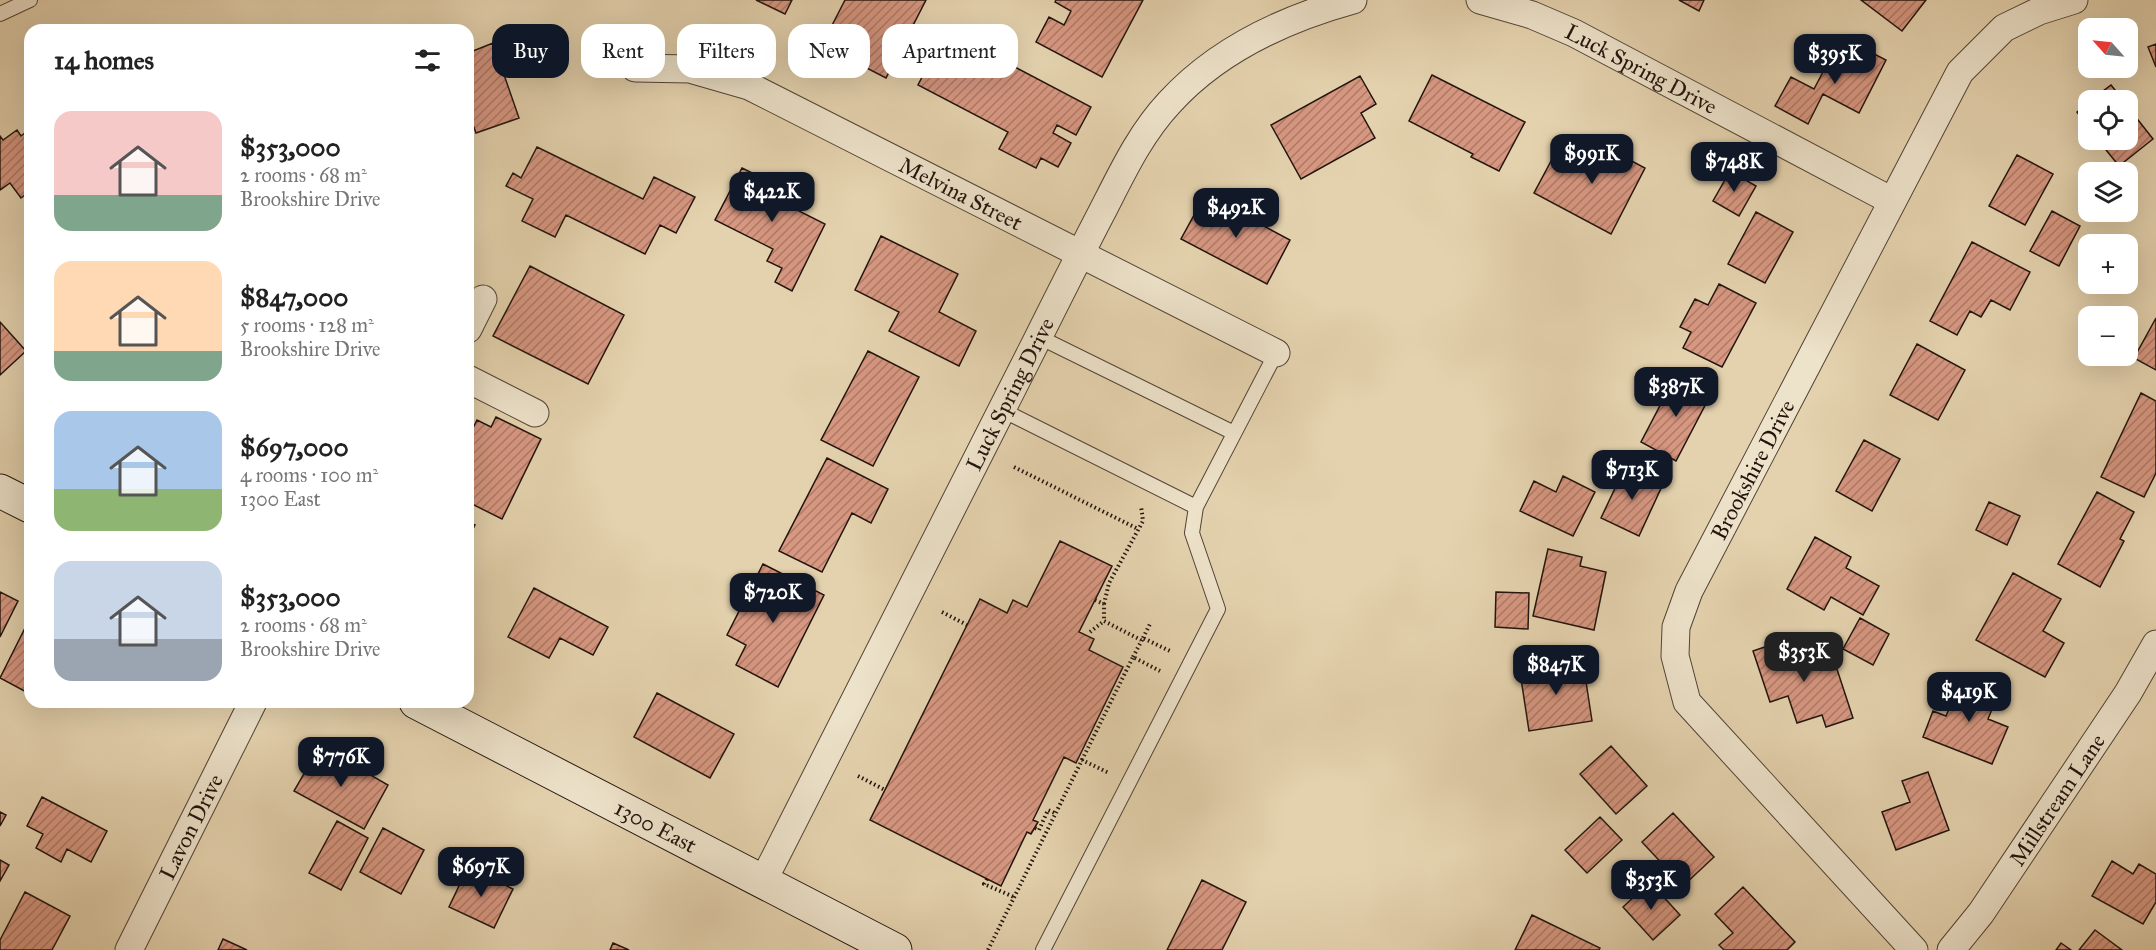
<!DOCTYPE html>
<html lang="en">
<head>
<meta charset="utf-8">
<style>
  :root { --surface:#fff; --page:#f6f6f6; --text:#222; --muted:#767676; --accent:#111827 }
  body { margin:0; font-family:"IM FELL Great Primer",serif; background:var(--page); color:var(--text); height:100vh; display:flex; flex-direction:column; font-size:22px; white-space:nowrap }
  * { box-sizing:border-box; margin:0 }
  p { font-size:20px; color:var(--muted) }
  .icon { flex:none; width:33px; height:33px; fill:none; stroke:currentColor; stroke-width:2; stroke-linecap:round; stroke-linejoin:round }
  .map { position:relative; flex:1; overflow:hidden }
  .sheet { position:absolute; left:24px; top:24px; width:450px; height:684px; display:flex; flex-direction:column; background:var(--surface); border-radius:18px; box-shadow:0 6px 24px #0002 }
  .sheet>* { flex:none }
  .guide { position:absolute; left:492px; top:24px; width:570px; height:54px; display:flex; gap:12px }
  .needle { width:39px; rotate:297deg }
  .fabs { position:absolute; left:2078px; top:18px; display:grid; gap:12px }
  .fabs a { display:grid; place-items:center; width:60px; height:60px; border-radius:12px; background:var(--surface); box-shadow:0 6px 24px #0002; font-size:30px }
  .price { position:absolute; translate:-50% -51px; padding:0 14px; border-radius:12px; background:var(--accent); color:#fff; font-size:20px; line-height:39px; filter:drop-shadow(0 2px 3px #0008) }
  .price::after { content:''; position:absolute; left:50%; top:36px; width:18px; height:14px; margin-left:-9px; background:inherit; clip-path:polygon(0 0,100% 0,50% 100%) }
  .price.on { background:#222; color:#fff }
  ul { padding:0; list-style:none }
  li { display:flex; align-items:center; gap:18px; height:150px; padding:0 30px }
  li span { display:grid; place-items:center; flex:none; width:168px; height:120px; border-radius:18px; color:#555 }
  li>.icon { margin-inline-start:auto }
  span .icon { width:72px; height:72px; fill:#fffc; stroke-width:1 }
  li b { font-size:26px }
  h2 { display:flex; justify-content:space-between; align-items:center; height:72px; padding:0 30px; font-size:26px }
  .chip { padding:0 21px; border-radius:18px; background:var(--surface); box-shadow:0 6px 24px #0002; font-size:21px; line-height:54px }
  .chip.on { background:var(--accent); color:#fff }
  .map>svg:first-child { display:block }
</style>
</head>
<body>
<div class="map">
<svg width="2156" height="950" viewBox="0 0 2156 950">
  <defs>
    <pattern id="building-hatch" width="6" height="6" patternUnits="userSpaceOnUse" patternTransform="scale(1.5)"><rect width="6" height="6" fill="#d79781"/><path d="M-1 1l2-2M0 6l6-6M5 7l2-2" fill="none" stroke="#ae7a68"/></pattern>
  </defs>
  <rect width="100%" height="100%" fill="#e4d2ae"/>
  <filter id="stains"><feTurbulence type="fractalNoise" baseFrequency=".00333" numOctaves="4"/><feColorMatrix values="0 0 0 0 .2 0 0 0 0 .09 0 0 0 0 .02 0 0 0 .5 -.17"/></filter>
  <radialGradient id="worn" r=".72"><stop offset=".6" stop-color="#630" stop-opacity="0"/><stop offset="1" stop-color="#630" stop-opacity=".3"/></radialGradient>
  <path fill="url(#building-hatch)" stroke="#22140d" stroke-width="1.5" d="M756,0H792L785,14Z
    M845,0H926L886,78L822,45Z
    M1056,0H1143L1102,77L1036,42L1049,17L1064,25L1071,11L1055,2Z
    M1679,0H1704L1699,11Z
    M1861,0H1926L1902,31Z
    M946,31L1091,107L1076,135L1057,125L1053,133L1071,143L1058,167L1041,158L1036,168L999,149L1008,132L918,85Z
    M1849,41L1886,60L1859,113L1823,94L1808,124L1775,106L1791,77L1814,89L1824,70L1832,74Z
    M493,43L519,118L476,133L468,111V53Z
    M2156,44V67L2148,47Z
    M1432,75L1525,122L1499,171L1471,157L1473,154L1409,121Z
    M1360,76L1376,104L1361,113L1375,138L1301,179L1271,125Z
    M2111,85L2123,100H2091Z
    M2088,103V126L2077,112Z
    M2127,106L2153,139L2119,166L2098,140H2127Z
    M30,129V191L21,198L10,183L0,190V136L3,140L17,130L21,136Z
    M1596,142L1645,168L1611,234L1534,193L1557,150L1584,164Z
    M537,147L643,199L654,177L695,197L676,233L660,225L645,254L566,215L555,237L522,221L533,199L506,186L513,173L521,178Z
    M2017,155L2053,174L2025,225L1989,206Z
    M742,168L799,196L793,208L825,224L792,291L775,282L782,268L767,261L773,249L715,220Z
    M1730,171L1756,186L1739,216L1713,201Z
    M1205,195L1290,240L1267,284L1181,239Z
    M2052,211L2080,226L2059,266L2030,251Z
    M1756,212L1793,232L1765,283L1728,264Z
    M881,236L958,274L939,312L976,331L959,366L889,331L899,312L855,290Z
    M1972,242L2030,272L2010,310L1991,300L1981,317L1970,311L1957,335L1930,321Z
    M530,266L624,315L588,384L493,336Z
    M1719,284L1756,303L1722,367L1683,348L1691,332L1680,327L1695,299L1708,305Z
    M2156,318V370L2134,358Z
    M0,322L26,351L0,375Z
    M1917,344L1965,370L1938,420L1890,395Z
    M868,351L919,377L873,466L821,440Z
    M1676,375L1711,394L1676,461L1641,442Z
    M2141,393L2156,401V473L2144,497L2101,477Z
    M496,417L541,439L502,519L468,502V438L477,420L491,427Z
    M1864,440L1900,459L1872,511L1836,491Z
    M827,458L888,489L871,523L852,513L822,572L779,551Z
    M1625,467L1663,484L1639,536L1601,518Z
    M1563,476L1595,492L1573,536L1520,511L1534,481L1556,492Z
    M2097,492L2134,512L2120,539L2124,541L2100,587L2058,564Z
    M1989,502L2020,516L2007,545L1976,530Z
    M468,522L475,525L468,539Z
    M1815,537L1851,557L1846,568L1879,586L1863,615L1831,597L1824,610L1787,589Z
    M1060,541L1112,566L1079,632L1094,639L1089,650L1123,667L1076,763L1064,757L1033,820L1038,822L1031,834L1027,832L1001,886L870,820L980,599L1007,613L1013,600L1027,607Z
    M1548,549L1582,557L1580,566L1606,572L1594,630L1533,616Z
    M763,564L824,595L778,687L736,665L746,645L727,635Z
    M2013,573L2061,599L2043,631L2064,643L2045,677L1976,640Z
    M534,588L608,627L593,655L560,638L549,658L508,637Z
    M0,592L18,601L0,637Z
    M1496,592L1529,593L1528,629L1495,627Z
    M30,618V694L0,678Z
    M1860,618L1889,634L1873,665L1843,649Z
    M1791,638L1798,662L1831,651L1853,718L1826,727L1822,715L1797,723L1788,696L1770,702L1753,651Z
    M1583,662L1592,721L1529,731L1520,672Z
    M1962,677L1999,692L1988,719L2008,727L1992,764L1923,737L1933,711L1946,716Z
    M657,693L734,734L710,778L634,737Z
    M320,746L388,785L364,829L294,791Z
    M1611,746L1647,786L1616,814L1580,774Z
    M1928,772L1949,830L1896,850L1882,812L1910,802L1902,781Z
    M42,797L107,831L91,862L67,849L61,862L36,848L43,834L27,826Z
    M0,812L6,815L0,826Z
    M1673,813L1714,857L1683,886L1642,842Z
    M1600,817L1622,840L1587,873L1565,850Z
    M337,821L368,838L341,890L309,873Z
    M383,828L424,850L401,894L360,872Z
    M0,860L9,865L0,881Z
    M2112,861L2133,874L2139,864L2156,874V902L2143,924L2092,896Z
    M468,867L513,889L494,928L449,907Z
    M1202,880L1246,902L1222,950H1167Z
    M1650,882L1680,915L1653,940L1623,907Z
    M1743,887L1795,942L1787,950H1724L1719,945L1733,933L1715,914Z
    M25,892L70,916L52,950H0V940Z
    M1532,915L1600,948L1599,950H1515Z
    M2095,930L2122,950H2079Z
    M223,939L247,950H218Z
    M613,943L629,950H610Z
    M2061,943L2071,950H2056Z"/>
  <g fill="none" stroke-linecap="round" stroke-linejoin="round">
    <defs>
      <path id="lane" d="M0,14L30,0
        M1039,337L1234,433
        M1002,410L1196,507
        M1043,950L1218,609L1192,533L1196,507L1276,353"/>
      <g id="street">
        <path id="s1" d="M1480,0L1532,15L1574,33L1892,201"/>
        <path id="s2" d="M635,68L690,69L749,86L1276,353"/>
        <path d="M468,329L483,299"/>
        <path d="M468,379L535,413"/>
        <path id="s3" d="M763,881C855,702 945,522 1036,342C1058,298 1080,254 1103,210C1122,173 1140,134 1169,103C1218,49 1284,19 1353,0"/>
        <path id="s4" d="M129,950L253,702"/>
        <path id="s5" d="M1914,950L1687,702L1675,656L1676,627L1689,591L1960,72L2004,28L2039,11L2074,0"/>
        <path id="s6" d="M1951,950L1981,913L2128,693L2156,644"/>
      </g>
      <g id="secondary">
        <path d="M0,491L30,506"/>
        <path id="s7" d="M416,702L895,950"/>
      </g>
    </defs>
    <use href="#lane" stroke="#524435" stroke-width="16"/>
    <use href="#street" stroke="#524435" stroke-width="29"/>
    <use href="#secondary" stroke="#22140d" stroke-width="35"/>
    <path stroke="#22140d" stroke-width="4" stroke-dasharray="1.5 3" stroke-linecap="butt" d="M1014,467L1138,529
      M1095,600L1104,604V621
      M1104,604L1109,583L1143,521L1141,506
      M942,612L967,625
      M1090,632L1104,621L1141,640
      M1143,638L1150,624
      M1133,657L1143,638L1170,651
      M1082,760L1133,657L1160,671
      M858,776L885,790
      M1035,828L1039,830L1048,810L1055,813
      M987,879L984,884L1014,897
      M988,950L1082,760L1109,773"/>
    <use href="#lane" stroke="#ede2ca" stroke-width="14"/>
    <use href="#street" stroke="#ede2ca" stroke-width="27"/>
    <use href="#secondary" stroke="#ede2ca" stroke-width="33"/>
  </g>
  <g text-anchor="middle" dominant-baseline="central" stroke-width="4.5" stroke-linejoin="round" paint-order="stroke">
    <g font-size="22" fill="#22140d" stroke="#ede2ca">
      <text stroke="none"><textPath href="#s1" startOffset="176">Luck Spring Drive</textPath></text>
      <text stroke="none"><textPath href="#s2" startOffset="354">Melvina Street</textPath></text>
      <text stroke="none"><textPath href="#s3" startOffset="546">Luck Spring Drive</textPath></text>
      <text stroke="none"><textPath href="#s5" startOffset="588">Brookshire Drive</textPath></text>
      <text stroke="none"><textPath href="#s6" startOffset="184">Millstream Lane</textPath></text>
      <text stroke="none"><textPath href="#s4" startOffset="138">Lavon Drive</textPath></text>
      <text stroke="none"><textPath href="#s7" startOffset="270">1300 East</textPath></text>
    </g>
  </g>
  <rect width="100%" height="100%" filter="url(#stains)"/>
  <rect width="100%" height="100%" fill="url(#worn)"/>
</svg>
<div class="fabs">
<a><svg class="needle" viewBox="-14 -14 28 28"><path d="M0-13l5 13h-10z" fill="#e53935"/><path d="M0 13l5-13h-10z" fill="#767676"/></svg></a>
<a><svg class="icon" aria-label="locate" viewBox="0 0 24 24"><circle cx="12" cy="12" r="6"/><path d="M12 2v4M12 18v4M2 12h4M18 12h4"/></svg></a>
<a><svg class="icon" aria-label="layers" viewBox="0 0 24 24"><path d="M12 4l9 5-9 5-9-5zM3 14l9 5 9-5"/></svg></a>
<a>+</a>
<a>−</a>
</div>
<b class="price" style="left:1835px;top:85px">$395K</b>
<b class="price" style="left:1592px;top:185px">$991K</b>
<b class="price" style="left:1734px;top:193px">$748K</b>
<b class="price" style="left:772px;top:223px">$422K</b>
<b class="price" style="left:1236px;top:239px">$492K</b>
<b class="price" style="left:1676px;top:418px">$387K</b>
<b class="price" style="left:1632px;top:501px">$713K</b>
<b class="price" style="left:773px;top:624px">$720K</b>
<b class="price on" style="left:1804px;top:683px">$353K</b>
<b class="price" style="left:1556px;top:696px">$847K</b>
<b class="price" style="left:1969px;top:723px">$419K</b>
<b class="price" style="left:341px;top:788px">$776K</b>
<b class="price" style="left:481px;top:898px">$697K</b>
<b class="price" style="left:1651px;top:911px">$353K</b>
<div class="guide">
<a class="chip on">Buy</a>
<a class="chip">Rent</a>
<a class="chip">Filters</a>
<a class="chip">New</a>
<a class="chip">Apartment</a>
</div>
<section class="sheet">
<h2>14 homes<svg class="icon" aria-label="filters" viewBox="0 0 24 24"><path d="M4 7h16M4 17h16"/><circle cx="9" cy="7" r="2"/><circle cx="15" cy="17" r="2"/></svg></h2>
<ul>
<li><span style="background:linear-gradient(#f6c9c9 70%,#7fa58c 0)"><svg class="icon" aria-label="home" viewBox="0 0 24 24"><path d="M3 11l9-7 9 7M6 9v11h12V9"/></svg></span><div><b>$353,000</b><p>2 rooms · 68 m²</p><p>Brookshire Drive</p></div></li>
<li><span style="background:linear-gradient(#ffd9b3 75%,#7fa58c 0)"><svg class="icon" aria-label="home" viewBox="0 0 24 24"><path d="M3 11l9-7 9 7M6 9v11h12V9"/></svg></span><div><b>$847,000</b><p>5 rooms · 128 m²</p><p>Brookshire Drive</p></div></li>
<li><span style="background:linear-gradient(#a9c7e8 65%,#8fb573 0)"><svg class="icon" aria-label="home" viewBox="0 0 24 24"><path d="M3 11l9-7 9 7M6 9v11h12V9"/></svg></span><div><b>$697,000</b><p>4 rooms · 100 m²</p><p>1300 East</p></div></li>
<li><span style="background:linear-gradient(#c9d6e8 65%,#9aa5b1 0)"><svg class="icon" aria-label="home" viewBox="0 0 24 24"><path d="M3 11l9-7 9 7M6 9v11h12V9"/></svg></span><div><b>$353,000</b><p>2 rooms · 68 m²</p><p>Brookshire Drive</p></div></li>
</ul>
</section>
</div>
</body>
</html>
